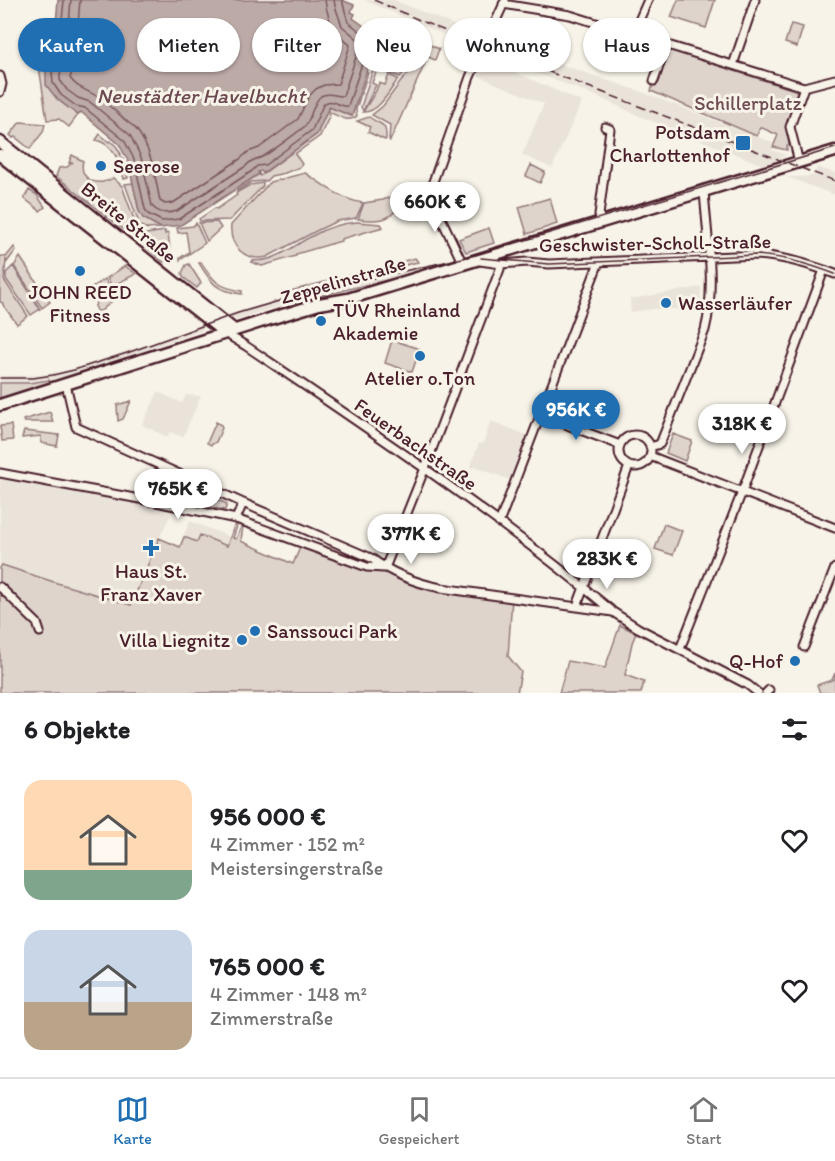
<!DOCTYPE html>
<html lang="de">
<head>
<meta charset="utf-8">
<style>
  :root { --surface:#fff; --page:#f6f6f6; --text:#202124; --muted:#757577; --line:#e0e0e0; --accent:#1f6fb2 }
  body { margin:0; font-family:Itim,sans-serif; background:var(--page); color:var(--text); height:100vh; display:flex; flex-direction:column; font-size:22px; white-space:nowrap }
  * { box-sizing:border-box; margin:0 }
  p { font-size:20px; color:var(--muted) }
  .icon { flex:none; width:33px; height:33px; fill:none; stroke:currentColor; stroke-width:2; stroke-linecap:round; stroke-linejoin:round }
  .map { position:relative; height:693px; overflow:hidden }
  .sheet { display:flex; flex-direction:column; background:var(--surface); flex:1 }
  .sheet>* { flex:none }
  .guide { position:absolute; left:18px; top:18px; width:800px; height:54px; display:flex; gap:12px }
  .price { position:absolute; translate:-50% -51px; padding:0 14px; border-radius:21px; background:#fff; color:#222; font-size:20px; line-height:39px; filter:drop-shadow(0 2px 3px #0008) }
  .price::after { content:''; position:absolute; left:50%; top:36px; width:18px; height:14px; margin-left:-9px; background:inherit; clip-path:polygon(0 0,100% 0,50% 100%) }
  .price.active { background:var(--accent); color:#fff }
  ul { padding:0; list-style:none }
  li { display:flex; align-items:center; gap:18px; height:150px; padding:0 24px }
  li span { display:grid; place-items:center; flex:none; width:168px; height:120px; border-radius:18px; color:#555 }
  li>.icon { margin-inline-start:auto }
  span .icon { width:72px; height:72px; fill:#fffc; stroke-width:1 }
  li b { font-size:26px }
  h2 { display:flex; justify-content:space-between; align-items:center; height:72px; padding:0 24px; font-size:26px }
  .pill { padding:0 21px; border-radius:27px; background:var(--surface); box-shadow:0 2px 4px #0004; font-size:21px; line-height:54px }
  .pill.active { background:var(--accent); color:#fff }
  .dock { display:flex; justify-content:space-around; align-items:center; height:84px; border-top:2px solid var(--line); background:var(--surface); font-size:16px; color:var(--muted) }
  .dock a { display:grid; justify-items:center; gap:3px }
  .dock .active { color:var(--accent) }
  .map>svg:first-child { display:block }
</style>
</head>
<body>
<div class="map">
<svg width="835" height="693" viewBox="0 0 835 693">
  <rect width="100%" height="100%" fill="#f7f3e8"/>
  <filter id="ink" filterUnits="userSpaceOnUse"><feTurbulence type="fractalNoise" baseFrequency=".0167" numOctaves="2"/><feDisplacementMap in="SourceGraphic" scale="12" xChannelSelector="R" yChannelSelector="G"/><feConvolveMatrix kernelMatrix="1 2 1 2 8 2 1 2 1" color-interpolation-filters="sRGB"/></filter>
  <g filter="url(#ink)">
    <path fill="#eae3da" d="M364,0H394L468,31L473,35L469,44L463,43Z
      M504,45L642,92L753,135L772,142V150L786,155L766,166L644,118L596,96L495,57L499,46Z
      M485,59L582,102L552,168L522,155L544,104L478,76Z
      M817,167L835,173V195L787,177L813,176Z
      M454,259L448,262L400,277L320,294L230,321L226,315L319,289Z
      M701,287L700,311L662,308L631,312L630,299Z
      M203,324V328L201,331L78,373L57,379L29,383H0V376L41,375L73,369L170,337Z
      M158,392L182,403L186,395L201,396L183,437L170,432L167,437L142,425Z
      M491,421L527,435L510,480L474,466L473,469L470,467L479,443L483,444Z
      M0,477L138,503L171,514L159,538L179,546L190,521L240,541L229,630L0,577Z"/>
    <path fill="#ded4cc" stroke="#947a7c" stroke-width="1.5" d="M678,0H715L706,28L671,17Z
      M791,24L803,27L797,47L785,43Z
      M393,33L415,43L409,56L388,46Z
      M428,44L439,49L435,60L424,55Z
      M384,48L390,51L382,71L377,70L372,83L376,85L363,111L361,107L379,50Z
      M669,50L797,91L786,126L789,145L787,146V150L773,147L778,135L760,127L757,136L651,91L654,81L659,82Z
      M394,54L413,62L400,77L386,72Z
      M38,59H53L46,72L57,99L78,115L69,127L59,119L47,120Z
      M419,60L426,61L390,141L389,140L390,125L372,115L383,106L399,84Z
      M365,72L368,73L356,109L357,116C348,124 337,115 327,111L329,107L352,116Z
      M389,75L398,79C390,90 379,113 363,112L376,91L379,83L385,85Z
      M326,113L330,115L320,136L295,154L302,164L300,167L285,173L271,176L266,181L251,182L237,191L236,189L259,174L260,176L263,174L317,134Z
      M369,117C382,127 386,120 386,139L385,140L368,132L370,127L357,121Z
      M20,122L45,124L43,132L30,149L15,137L13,138L10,135Z
      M100,134L109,142L110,141L116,146L121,154H120L121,157H122L126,166L124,167L125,169H126L128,178L124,179C120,163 114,144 96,140Z
      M72,155L83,161C78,180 99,188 113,178L122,186L138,230L137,232L128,233L56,176L59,168L67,167L72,163H69Z
      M531,165L545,172L540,183L526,176Z
      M305,173C323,184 341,200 363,203L356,218L337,221L318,230L267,257C245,262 229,246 231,225L270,182Z
      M133,183L139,211L143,218L161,228L148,229L140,226L125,184Z
      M263,183V186L230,220L200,221L199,219L215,208L217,209L237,195L236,193L250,185Z
      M29,190L37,195L45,207L40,211L24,198Z
      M408,190L409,192C392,217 390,223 358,219L364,203L383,200Z
      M550,198L557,224L527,234L519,207Z
      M217,222L221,228L207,241L199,223Z
      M357,222L381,224L383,227L341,239V241L296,254V256L262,266L251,262L252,260C273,264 294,245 312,236C326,228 341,223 357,222Z
      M196,223L205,243L180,260V258L189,252L186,232L178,233L177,228L193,226Z
      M489,228L494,243L466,252L459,239Z
      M165,231V234L168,233L170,249H166L167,261L163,262L145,246L144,237L146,234Z
      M14,247L16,250L7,262L6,260L4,280L28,316L17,324L3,305V303L0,302V256L6,257Z
      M20,257L50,302L42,308L14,266Z
      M415,258L418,262L292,292L291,291Z
      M201,262C214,282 218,287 242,291V294C216,291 212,284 199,263Z
      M189,264L201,283L197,288L183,277L182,273L186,265Z
      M13,266L40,309L31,315L6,279V273Z
      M125,266L136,274L112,286L107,278Z
      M400,277L337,296L316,298L292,303V302Z
      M105,279L110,288L91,298L87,291Z
      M108,294L111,295L112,301L101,311H97L95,306L96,302Z
      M392,340L420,349L412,372L385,363Z
      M49,380L51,384L0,399V383H29Z
      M131,401L123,419L118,421L117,405Z
      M50,412L53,422H24L23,420Z
      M216,422L221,425L222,428L216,442L211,445L207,443Z
      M11,425L13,440L2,441L0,426Z
      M24,431L59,435L57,446L41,443V436L22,438Z
      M673,434L692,441L685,461L666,453Z
      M172,480L227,504L225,510L165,499Z
      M664,524L682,531L673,555L655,549Z
      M234,526H237L233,538L236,539L241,527L243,526L241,541L293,564L302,543L367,567L428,585L512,598L508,656L521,672L517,693H0V568L2,565L57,583L131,605L159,538L180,547L184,537L197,542L200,535L227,546Z
      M620,625L636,633L632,643L625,675L644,682L641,693H559L568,661L605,668Z
      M835,673V693H820L817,685L832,680Z"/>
    <path fill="#bcaaa7" stroke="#8e7275" stroke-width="1.5" d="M58,0H342L354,5L351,12L355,14L353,18L378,36L352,116L329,107L317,134L263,173L261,171L258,172L259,174L181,225L161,228L143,218L139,211L128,161L119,144L81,112L78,115L57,99L46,85V72L53,59Z"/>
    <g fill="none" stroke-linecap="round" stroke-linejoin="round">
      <path stroke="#78575d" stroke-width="1.5" d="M64,0L58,60L52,73L53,83L61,95L76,106L85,108L124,140L134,159L145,209L148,214L162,221L179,219L252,171L257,166L265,165L312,130L323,105C331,96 339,108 348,106L370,39L348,22L342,0
        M71,0L66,61L60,75V80L67,90L78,98L90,102L130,135L141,157L152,206C159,214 167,214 177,211L246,166C252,159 255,160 262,157C267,155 302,129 305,126C312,118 312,103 321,96C329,91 336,97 343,96L361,42L342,26L335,6L334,0
        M80,0L75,62L70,78C78,90 90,90 100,99C108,105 115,110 122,117C126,122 132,124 136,129C152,149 155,177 160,201L165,204L173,203L240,159L248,152L259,148L298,119L309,96L316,89L324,85L338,84L350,45C346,41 340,37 336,32C330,26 326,8 325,0"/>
      <defs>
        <path id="street" d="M503,4L570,15L804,87L835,79
          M633,34L648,0
          M733,65L755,0
          M0,76L2,84L0,92
          M654,81L666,45
          M799,162L790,127L804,87
          M602,222L599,215L610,129L605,127
          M480,261L501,264L527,262L549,264L757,255C785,257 809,264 835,274
          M463,264L429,193L470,77L505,1
          M225,333L246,346C370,430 496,514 611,610
          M66,384L76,427L243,503L371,558C391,573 416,583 441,588L613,612L638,628L748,685L758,693
          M541,415L620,445
          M619 451a16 16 0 1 1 32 0a16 16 0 1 1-32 0Z
          M650,447L660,444L705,330C716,288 707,235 704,191
          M650,456L835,528
          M0,473L156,502L236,519L367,567L384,568
          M156,502L168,469
          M236,519L243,503
          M499,523L599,262
          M385,568L425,468L500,269L501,264
          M0,587L37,623L40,632
          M577,606L629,466
          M804,647L835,568
          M680,649L742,492L824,270
          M766,693L769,690"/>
        <path id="primary" d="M0,142L234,330
          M0,155L225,333
          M0,405L276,317L319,304L348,299L835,151"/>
      </defs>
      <use href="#street" stroke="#4a1f2b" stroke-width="11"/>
      <use href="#primary" stroke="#4a1f2b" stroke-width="15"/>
      <use href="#street" stroke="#f7f3e8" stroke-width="7"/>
      <use href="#primary" stroke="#f7f3e8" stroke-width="10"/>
      <path stroke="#4a1f2b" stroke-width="1.5" d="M481,258L549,264L757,255C785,257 809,264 835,274
        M0,378H33L53,375L74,370L127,353L238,313L306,293L476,255L835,148"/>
      <path stroke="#4a1f2b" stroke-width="1.5" stroke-dasharray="9 4.5" stroke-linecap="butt" d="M374,0L433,26L497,52L835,181"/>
    </g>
  </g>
  <g fill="#1f6fb2" stroke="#f7f3e8" stroke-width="2">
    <rect x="735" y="135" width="16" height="16" rx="3"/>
    <circle cx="101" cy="166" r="6"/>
    <circle cx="80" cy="271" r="6"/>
    <circle cx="666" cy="303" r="6"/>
    <circle cx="321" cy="321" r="6"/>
    <circle cx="420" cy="356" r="6"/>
    <path d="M148 539h6v6h6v6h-6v6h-6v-6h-6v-6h6z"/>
    <circle cx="255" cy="631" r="6"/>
    <circle cx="242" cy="640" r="6"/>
    <circle cx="795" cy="661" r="6"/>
  </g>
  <g text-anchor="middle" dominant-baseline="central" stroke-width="6" stroke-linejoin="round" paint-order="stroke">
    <g font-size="20" fill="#6f4c53" stroke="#f7f3e8">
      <text x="748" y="103">Schillerplatz</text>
    </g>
    <g font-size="20" fill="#4a1f2b" stroke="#f7f3e8" text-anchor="start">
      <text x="730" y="132" text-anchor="end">Potsdam<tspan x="730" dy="23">Charlottenhof</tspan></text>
      <text x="113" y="166">Seerose</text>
      <text x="80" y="292" text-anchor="middle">JOHN REED<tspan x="80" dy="23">Fitness</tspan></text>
      <text x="678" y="303">Wasserläufer</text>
      <text x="333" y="310">TÜV Rheinland<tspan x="333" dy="23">Akademie</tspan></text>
      <text x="420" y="378" text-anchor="middle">Atelier o.Ton</text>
      <text x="151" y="571" text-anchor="middle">Haus St.<tspan x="151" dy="23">Franz Xaver</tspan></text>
      <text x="267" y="631">Sanssouci Park</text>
      <text x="230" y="640" text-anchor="end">Villa Liegnitz</text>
      <text x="783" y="661" text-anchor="end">Q-Hof</text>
    </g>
    <g font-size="20" fill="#4a1f2b" stroke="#f7f3e8">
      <text transform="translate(129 222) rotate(39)">Breite Straße</text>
      <text transform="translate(655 243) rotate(-1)">Geschwister-Scholl-Straße</text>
      <text transform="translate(343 280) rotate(-16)">Zeppelinstraße</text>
      <text transform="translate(416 444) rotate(35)">Feuerbachstraße</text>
    </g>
    <g font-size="21" font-style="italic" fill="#6c4950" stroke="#f7f3e8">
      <text x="201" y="95">Neustädter Havelbucht</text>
    </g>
  </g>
</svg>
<b class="price" style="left:435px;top:233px">660K €</b>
<b class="price active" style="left:576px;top:441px">956K €</b>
<b class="price" style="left:742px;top:455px">318K €</b>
<b class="price" style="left:178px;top:520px">765K €</b>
<b class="price" style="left:411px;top:565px">377K €</b>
<b class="price" style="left:607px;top:590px">283K €</b>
<div class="guide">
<a class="pill active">Kaufen</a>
<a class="pill">Mieten</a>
<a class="pill">Filter</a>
<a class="pill">Neu</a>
<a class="pill">Wohnung</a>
<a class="pill">Haus</a>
</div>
</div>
<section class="sheet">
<h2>6 Objekte<svg class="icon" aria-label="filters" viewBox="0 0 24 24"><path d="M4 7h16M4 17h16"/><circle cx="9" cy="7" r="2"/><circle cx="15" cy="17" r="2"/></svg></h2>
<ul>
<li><span style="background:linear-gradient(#ffd9b3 75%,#7fa58c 0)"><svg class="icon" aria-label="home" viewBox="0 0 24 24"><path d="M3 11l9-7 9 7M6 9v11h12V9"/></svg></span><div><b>956 000 €</b><p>4 Zimmer · 152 m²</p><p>Meistersingerstraße</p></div><svg class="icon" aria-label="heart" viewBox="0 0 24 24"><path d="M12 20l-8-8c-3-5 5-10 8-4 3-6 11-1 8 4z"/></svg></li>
<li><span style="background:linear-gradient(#c9d6e8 60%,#b9a48a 0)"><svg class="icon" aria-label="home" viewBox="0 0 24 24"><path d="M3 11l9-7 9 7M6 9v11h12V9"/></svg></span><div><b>765 000 €</b><p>4 Zimmer · 148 m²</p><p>Zimmerstraße</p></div><svg class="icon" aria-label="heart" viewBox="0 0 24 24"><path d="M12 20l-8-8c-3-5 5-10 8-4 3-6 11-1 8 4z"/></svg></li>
</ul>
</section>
<nav class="dock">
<a class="active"><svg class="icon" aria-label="map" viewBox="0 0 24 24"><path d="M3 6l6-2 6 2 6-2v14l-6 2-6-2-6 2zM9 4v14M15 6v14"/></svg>Karte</a>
<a><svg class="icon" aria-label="saved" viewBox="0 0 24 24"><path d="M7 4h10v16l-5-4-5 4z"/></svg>Gespeichert</a>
<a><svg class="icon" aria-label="home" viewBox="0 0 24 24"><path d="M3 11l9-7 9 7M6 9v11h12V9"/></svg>Start</a>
</nav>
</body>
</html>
